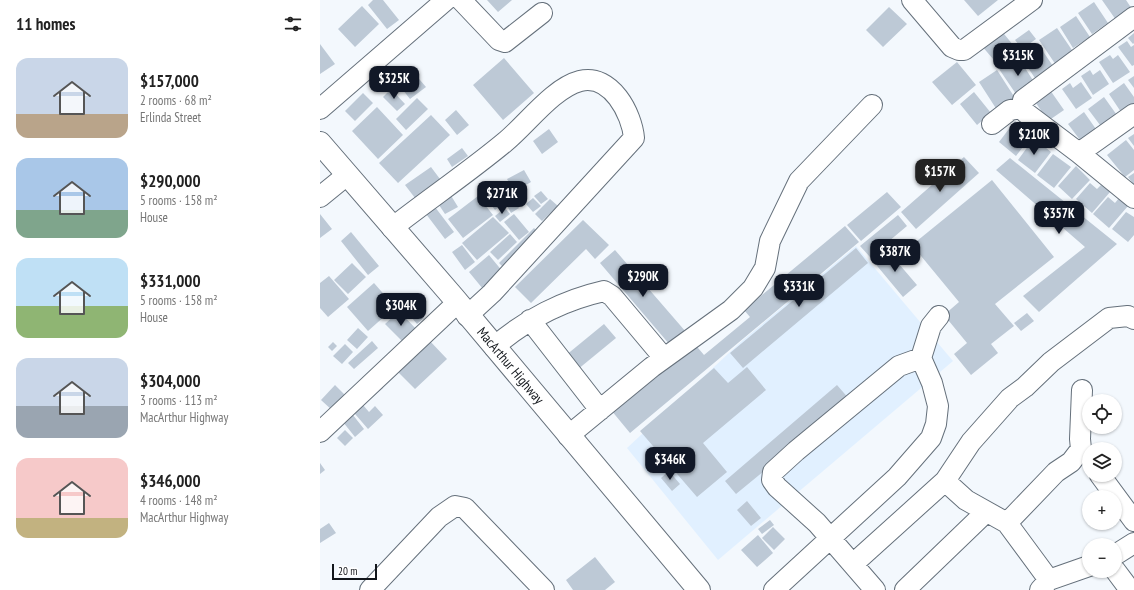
<!DOCTYPE html>
<html lang="en">
<head>
<meta charset="utf-8">
<style>
  :root { --surface:#fff; --page:#f6f6f6; --text:#222; --muted:#767676; --accent:#111827 }
  body { margin:0; font-family:"PT Sans Narrow",sans-serif; background:var(--page); color:var(--text); height:100vh; display:flex; flex-direction:column; font-size:15px; white-space:nowrap }
  * { box-sizing:border-box; margin:0 }
  p { font-size:13px; color:var(--muted) }
  .icon { flex:none; width:22px; height:22px; fill:none; stroke:currentColor; stroke-width:2; stroke-linecap:round; stroke-linejoin:round }
  .map { position:relative; flex:1; overflow:hidden }
  .side { display:flex; flex-direction:column; background:var(--surface); width:320px }
  .side>* { flex:none }
  .buttons { position:absolute; left:762px; top:394px; display:grid; gap:8px }
  .buttons a { display:grid; place-items:center; width:40px; height:40px; border-radius:50%; background:var(--surface); box-shadow:0 1px 3px #0004; font-size:20px }
  .scale { position:absolute; left:12px; bottom:10px; width:45px; box-sizing:border-box; padding-left:4px; border:2px solid #12161b; border-top:0; font-size:11px; line-height:14px; white-space:nowrap; color:#12161b; -webkit-text-stroke:3px #fff; paint-order:stroke }
  .price { position:absolute; translate:-50% -34px; padding:0 9px; border-radius:8px; background:var(--accent); color:#fff; font-size:13px; line-height:26px; filter:drop-shadow(0 1px 2px #0008) }
  .price::after { content:''; position:absolute; left:50%; top:24px; width:12px; height:9px; margin-left:-6px; background:inherit; clip-path:polygon(0 0,100% 0,50% 100%) }
  .price.active { background:#222; color:#fff }
  ul { padding:0; list-style:none }
  li { display:flex; align-items:center; gap:12px; height:100px; padding:0 16px }
  li span { display:grid; place-items:center; flex:none; width:112px; height:80px; border-radius:12px; color:#555 }
  li>.icon { margin-inline-start:auto }
  span .icon { width:48px; height:48px; fill:#fffc; stroke-width:1 }
  li b { font-size:17px }
  h2 { display:flex; justify-content:space-between; align-items:center; height:48px; padding:0 16px; font-size:17px }
  main { display:flex; flex:1; min-height:0 }
  .map>svg:first-child { display:block }
</style>
</head>
<body>
<main>
<section class="side">
<h2>11 homes<svg class="icon" aria-label="filters" viewBox="0 0 24 24"><path d="M4 7h16M4 17h16"/><circle cx="9" cy="7" r="2"/><circle cx="15" cy="17" r="2"/></svg></h2>
<ul>
<li><span style="background:linear-gradient(#c9d6e8 70%,#b9a48a 0)"><svg class="icon" aria-label="home" viewBox="0 0 24 24"><path d="M3 11l9-7 9 7M6 9v11h12V9"/></svg></span><div><b>$157,000</b><p>2 rooms · 68 m²</p><p>Erlinda Street</p></div></li>
<li><span style="background:linear-gradient(#a9c7e8 65%,#7fa58c 0)"><svg class="icon" aria-label="home" viewBox="0 0 24 24"><path d="M3 11l9-7 9 7M6 9v11h12V9"/></svg></span><div><b>$290,000</b><p>5 rooms · 158 m²</p><p>House</p></div></li>
<li><span style="background:linear-gradient(#bfe0f5 60%,#8fb573 0)"><svg class="icon" aria-label="home" viewBox="0 0 24 24"><path d="M3 11l9-7 9 7M6 9v11h12V9"/></svg></span><div><b>$331,000</b><p>5 rooms · 158 m²</p><p>House</p></div></li>
<li><span style="background:linear-gradient(#c9d6e8 60%,#9aa5b1 0)"><svg class="icon" aria-label="home" viewBox="0 0 24 24"><path d="M3 11l9-7 9 7M6 9v11h12V9"/></svg></span><div><b>$304,000</b><p>3 rooms · 113 m²</p><p>MacArthur Highway</p></div></li>
<li><span style="background:linear-gradient(#f6c9c9 75%,#c2b280 0)"><svg class="icon" aria-label="home" viewBox="0 0 24 24"><path d="M3 11l9-7 9 7M6 9v11h12V9"/></svg></span><div><b>$346,000</b><p>4 rooms · 148 m²</p><p>MacArthur Highway</p></div></li>
</ul>
</section>
<div class="map">
<svg width="814" height="590" viewBox="0 0 814 590">
  <rect width="100%" height="100%" fill="#f3f8fd"/>
  <path fill="#e1f0ff" d="M536,246L633,361L398,560L307,448L424,339Z"/>
  <path fill="#bdc9d6" d="M53,0H63L79,20L67,29L48,5Z
    M167,0H192L178,12Z
    M644,0H678L658,16Z
    M782,0H806L812,9L796,20Z
    M774,2L788,23L772,34L758,13Z
    M42,6L59,24L35,47L18,29Z
    M569,7L587,24L563,47L546,30Z
    M756,16L770,37L753,48L740,27Z
    M737,28L756,56L738,68L719,40Z
    M680,29L698,51L679,66L661,45Z
    M709,30L716,39L702,49L695,40Z
    M814,33V43L813,44L808,38Z
    M807,41L811,47L814,45V65L812,66L798,47Z
    M0,44L15,64L0,74Z
    M718,44L737,72L719,84L700,56Z
    M790,55L793,59L798,55L810,72L793,83L779,62Z
    M698,57L716,85L698,97L679,69Z
    M184,58L214,93L183,120L153,85Z
    M637,62L656,85L632,105L612,82Z
    M677,70L695,98L677,110L659,82Z
    M770,70L773,75L780,70L789,84L773,95L761,76Z
    M94,73L106,87L90,99L79,85Z
    M814,76V88L808,80Z
    M761,82L772,98L756,109L742,89L750,83L753,88Z
    M804,83L814,97V104L805,118L789,94Z
    M71,89L85,104L77,111L63,97Z
    M730,90L744,110L728,121L714,100Z
    M654,92L671,113L657,125L640,104Z
    M43,93L53,103L35,121L25,111Z
    M784,97L799,118L783,129L768,109Z
    M97,98L108,109L86,130L76,119Z
    M57,107L83,135L58,159L32,131Z
    M136,110L149,125L137,135L125,120Z
    M764,112L778,132L763,144L748,124Z
    M111,115L130,135L78,183L59,163Z
    M695,121L712,135L696,156L679,142Z
    M229,129L238,142L222,154L213,141Z
    M814,134V146L808,138Z
    M714,138L731,152L715,173L698,160Z
    M806,140L814,150V170L805,177L787,155Z
    M142,148L148,156L132,167L127,159Z
    M733,154L751,167L734,188L717,175Z
    M644,157L659,173L596,229L581,212Z
    M690,158L797,244L719,312L703,296L765,247L676,170Z
    M756,166L770,180L752,199L738,186Z
    M111,167L120,179L95,198L85,185Z
    M204,170L211,182L194,192L187,179Z
    M814,173V185L808,177Z
    M672,180L734,257L675,304L694,326L671,344L678,353L651,375L634,354L647,343L624,315L639,302L592,245Z
    M770,183L777,189L781,185L790,192L772,213L756,199Z
    M172,187L175,192L163,200L160,195Z
    M221,191L228,199L221,204L214,196Z
    M567,192L581,207L541,241L527,225Z
    M130,194L138,207L125,214L117,202Z
    M158,196L173,215L143,238L128,219Z
    M788,197L795,203L799,198L808,206L789,228L773,214Z
    M213,198L221,206L213,212L206,204Z
    M180,199L183,203L175,210L172,206Z
    M194,199L199,208L191,213L186,204Z
    M230,199L238,206L222,221L215,214Z
    M115,207L134,232L125,239L106,214Z
    M185,208L190,214L180,222L175,216Z
    M806,212L814,217V235L808,242L792,229Z
    M0,214L12,229L0,238Z
    M194,214L209,232L199,240L184,222Z
    M578,215L587,226L550,257L540,246Z
    M173,217L189,233L157,260L142,243Z
    M263,220L289,245L275,259L266,249L211,303L195,287Z
    M525,226L539,242L310,433L291,410L373,342L384,355L430,317L424,310Z
    M214,228L220,234L185,269L179,263Z
    M31,232L59,266L48,275L21,241Z
    M190,234L197,242L178,260L170,252Z
    M142,245L155,262L145,270L132,252Z
    M536,248L548,263L423,368L410,353Z
    M295,250L366,332L350,345L280,263Z
    M567,250L597,285L583,297L553,261Z
    M169,255L183,272L163,289L149,272Z
    M32,263L46,277L28,294L14,280Z
    M9,276L29,299L8,317L0,308V283Z
    M54,283L75,307L48,331L27,307Z
    M94,306L104,318L97,324L87,312Z
    M79,311L97,330L84,343L65,324Z
    M707,313L714,321L701,331L694,323Z
    M284,324L296,338L257,370L245,356Z
    M38,328L48,337L37,349L27,340Z
    M108,339L127,359L95,389L76,370Z
    M52,341L58,348L34,369L28,363Z
    M13,342L17,346L12,351L8,347Z
    M25,344L33,352L22,364L13,356Z
    M427,367L446,390L383,443L407,472L377,497L320,431L394,368L408,383Z
    M58,381L63,388L43,405L49,412L55,406L63,415L48,429L29,407Z
    M15,385L27,397L13,411L1,400Z
    M517,385L530,400L416,494L405,481Z
    M29,410L44,429L35,437L19,417Z
    M25,430L33,438L25,446L17,438Z
    M0,463L5,470L0,474Z
    M349,471L360,484L352,491L341,478Z
    M427,501L441,518L431,526L417,510Z
    M450,520L454,525L442,534L438,529Z
    M9,523L16,533L0,543V529Z
    M453,527L465,539L454,550L442,538Z
    M438,535L453,553L437,567L421,550Z
    M275,557L295,582L285,590H253L246,580Z"/>
  <g fill="none" stroke-linecap="round" stroke-linejoin="round">
    <defs>
      <path id="minor" d="M141,0L179,40L185,42L222,13
        M592,0L632,47L639,50H644L712,0
        M814,17L703,100L702,108L706,113L759,153L814,198
        M0,109L126,0
        M672,124L690,110L702,108
        M759,153L814,114
        M0,197L27,175
        M72,228C109,199 149,172 185,142C207,124 233,88 260,81C291,73 312,114 314,138L172,293L147,316
        M210,320L280,410
        M174,347C205,320 244,300 284,291L292,296L344,358
        M0,432L137,303
        M248,436L332,367L411,310L433,288L445,268L450,241L479,181L552,105
        M780,475L814,521
        M625,481L646,500L687,523L729,580
        M687,523L736,472L751,462L761,449L760,439L762,390
        M795,555L814,543
        M533,564L625,481L651,442L690,398L705,387L731,362L789,318L808,316L814,319
        M795,570L810,590
        M50,590L119,517L135,506L145,508L224,590
        M454,590L577,477L611,438L616,424L618,406L612,383L601,358L611,326L619,316
        M555,590L497,523L457,487L452,480L453,472L476,451L579,366L601,358
        M585,590L666,512
        M720,590L729,580L769,566"/>
      <g id="highway">
        <path id="s1" d="M0,143L134,298L379,590"/>
      </g>
    </defs>
    <use href="#minor" stroke="#65707b" stroke-width="22"/>
    <use href="#highway" stroke="#65707b" stroke-width="24"/>
    <use href="#minor" stroke="#fff" stroke-width="20"/>
    <use href="#highway" stroke="#fff" stroke-width="22"/>
  </g>
  <g text-anchor="middle" dominant-baseline="central" stroke-width="3" stroke-linejoin="round" paint-order="stroke">
    <g font-size="14" fill="#12161b" stroke="#fff">
      <text stroke="none"><textPath href="#s1" startOffset="293">MacArthur Highway</textPath></text>
    </g>
  </g>
</svg>
<div class="buttons">
<a><svg class="icon" aria-label="locate" viewBox="0 0 24 24"><circle cx="12" cy="12" r="6"/><path d="M12 2v4M12 18v4M2 12h4M18 12h4"/></svg></a>
<a><svg class="icon" aria-label="layers" viewBox="0 0 24 24"><path d="M12 4l9 5-9 5-9-5zM3 14l9 5 9-5"/></svg></a>
<a>+</a>
<a>−</a>
</div>
<div class="scale">20 m</div>
<b class="price" style="left:698px;top:77px">$315K</b>
<b class="price" style="left:74px;top:100px">$325K</b>
<b class="price" style="left:714px;top:156px">$210K</b>
<b class="price active" style="left:620px;top:193px">$157K</b>
<b class="price" style="left:182px;top:215px">$271K</b>
<b class="price" style="left:739px;top:235px">$357K</b>
<b class="price" style="left:575px;top:273px">$387K</b>
<b class="price" style="left:323px;top:298px">$290K</b>
<b class="price" style="left:479px;top:308px">$331K</b>
<b class="price" style="left:81px;top:327px">$304K</b>
<b class="price" style="left:350px;top:481px">$346K</b>
</div>
</main>
</body>
</html>
